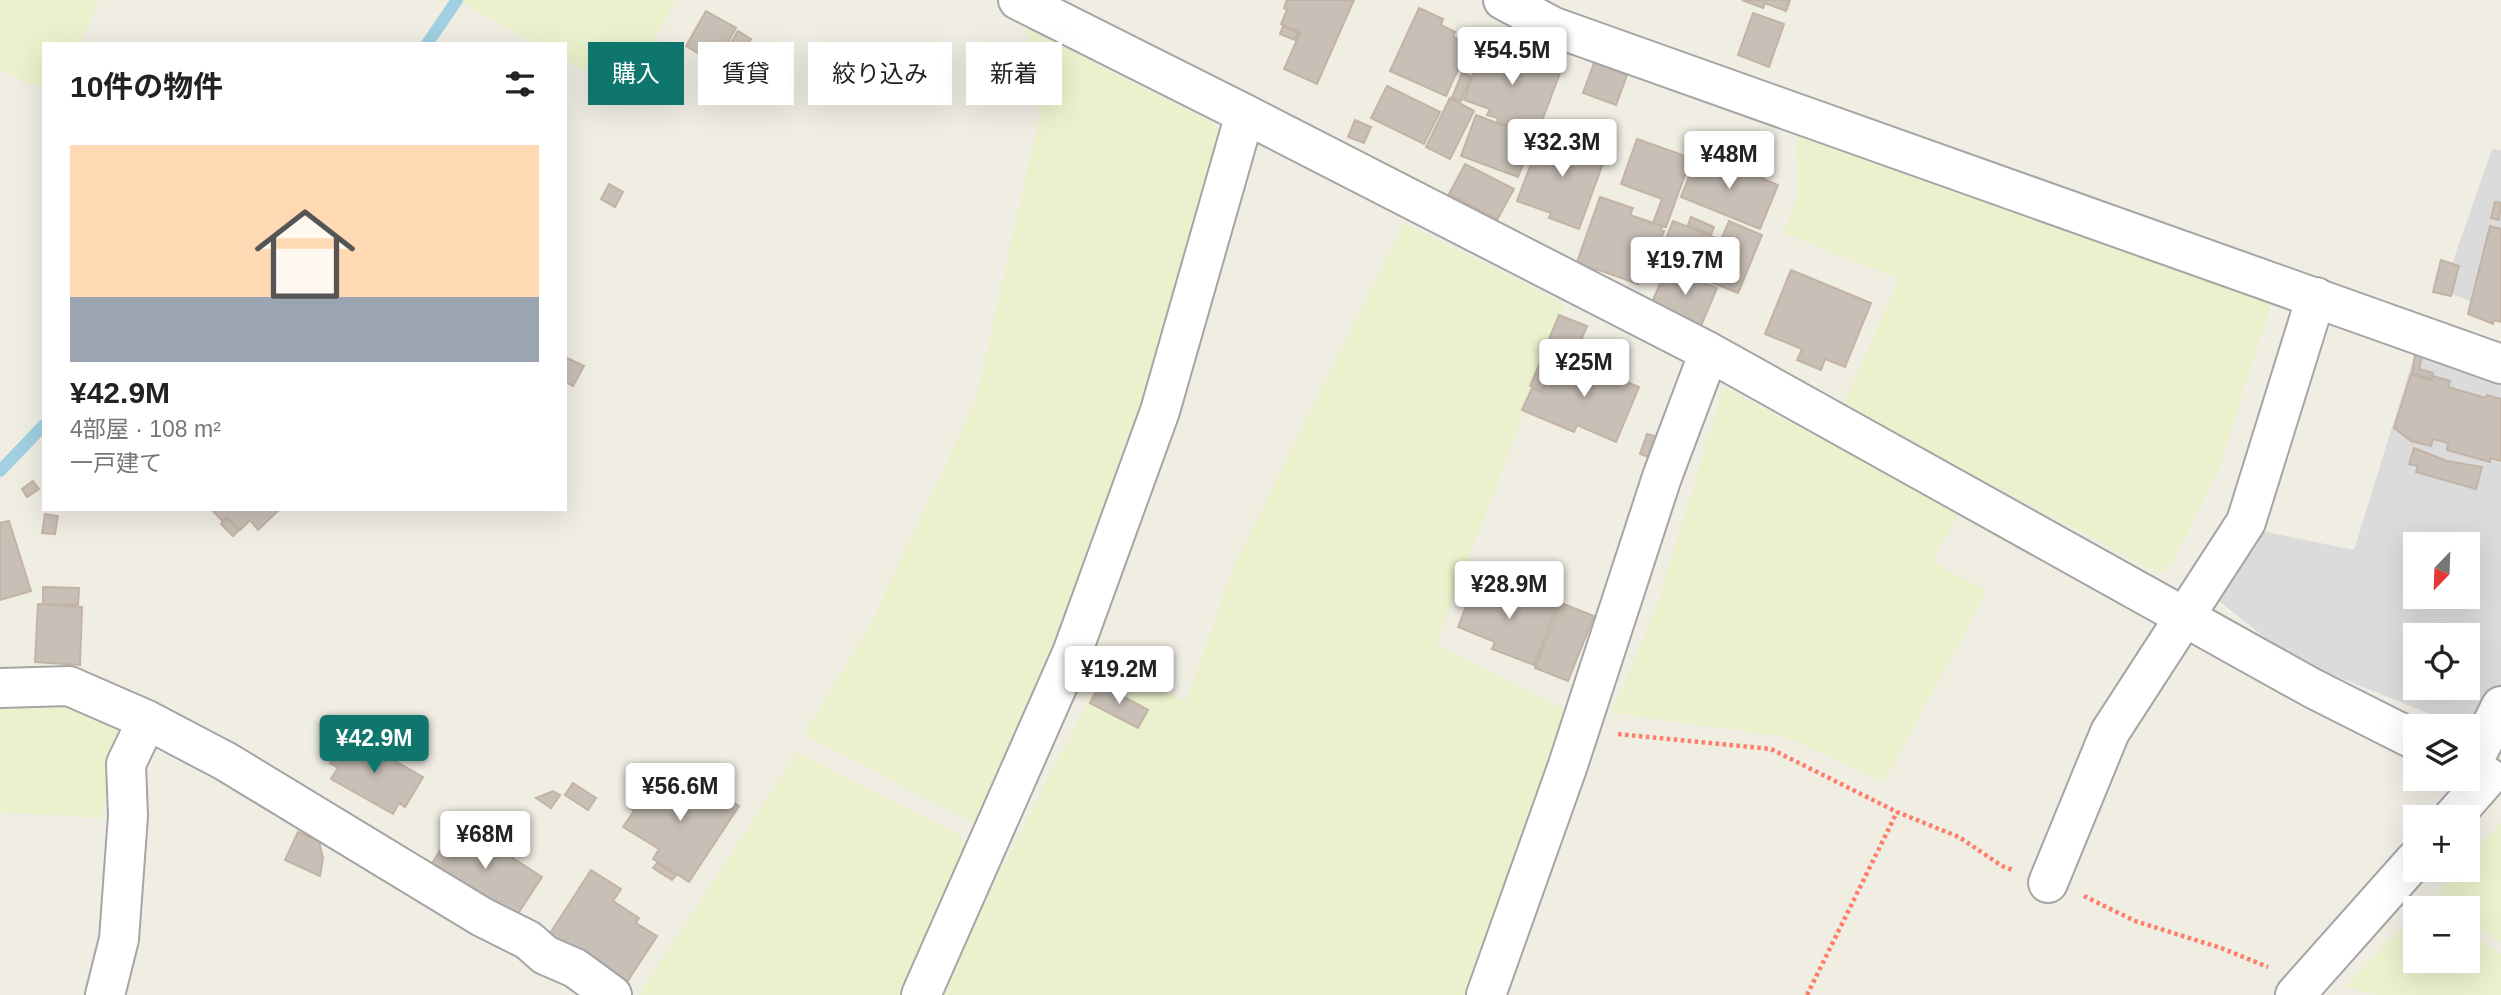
<!DOCTYPE html>
<html lang="ja">
<head>
<meta charset="utf-8">
<style>
  :root { --surface:#fff; --page:#f6f6f6; --text:#222; --muted:#767676; --line:#e0e0e0; --accent:#0f766e }
  body { margin:0; font-family:Helvetica,"Noto Sans JP",sans-serif; background:var(--page); color:var(--text); height:100vh; display:flex; flex-direction:column; font-size:26px; white-space:nowrap }
  * { box-sizing:border-box; margin:0 }
  p { font-size:23px; color:var(--muted) }
  .icon { flex:none; width:38px; height:38px; fill:none; stroke:currentColor; stroke-width:2; stroke-linecap:round; stroke-linejoin:round }
  .map { position:relative; flex:1; overflow:hidden }
  .details { position:absolute; left:42px; top:42px; width:525px; height:469px; display:flex; flex-direction:column; background:var(--surface); border-radius:0px; box-shadow:0 7px 28px #0002 }
  .details>* { flex:none }
  .hud { position:absolute; left:588px; top:42px; width:665px; height:63px; display:flex; gap:14px }
  .needle { width:46px; rotate:203deg }
  .fabs { position:absolute; left:2403px; top:532px; display:grid; gap:14px }
  .fabs a { display:grid; place-items:center; width:77px; height:77px; border-radius:0px; background:var(--surface); box-shadow:0 7px 28px #0002; font-size:35px }
  .price { position:absolute; translate:-50% -60px; padding:0 16px; border-radius:7px; background:#fff; color:#222; font-size:23px; line-height:46px; filter:drop-shadow(0 2px 4px #0008) }
  .price::after { content:''; position:absolute; left:50%; top:42px; width:21px; height:16px; margin-left:-10px; background:inherit; clip-path:polygon(0 0,100% 0,50% 100%) }
  .price.selected { background:var(--accent); color:#fff }
  ul { padding:0; list-style:none }
  li { display:grid; align-content:center; gap:14px; height:371px; padding:0 28px }
  li+li { border-top:2px solid var(--line) }
  li span { display:grid; place-items:center; height:217px; border-radius:0px; color:#555 }
  li>.icon { margin-inline-start:auto }
  span .icon { width:126px; height:126px; fill:#fffc; stroke-width:1 }
  li b { font-size:30px }
  h2 { display:flex; justify-content:space-between; align-items:center; height:84px; padding:0 28px; font-size:30px }
  .pill { padding:0 24px; border-radius:0px; background:var(--surface); box-shadow:0 7px 28px #0002; font-size:24px; line-height:63px }
  .pill.selected { background:var(--accent); color:#fff }
  .map>svg:first-child { display:block }
</style>
</head>
<body>
<div class="map">
<svg width="2501" height="995" viewBox="0 0 2501 995">
  <rect width="100%" height="100%" fill="#f0ede3"/>
  <path fill="#dcdbdb" fill-rule="evenodd" d="M2492,149L2501,150V315L2443,290Z
    M2419,340L2501,374V743L2468,729V726H2460L2291,658L2210,594L2257,530L2354,550ZM2415,544H2468V597H2415ZM2415,635H2468V688H2415Z"/>
  <path fill="#ecf1cd" d="M0,0H99L81,44H44V89L0,71Z
    M457,0H676L625,93L565,60V44H536Z
    M1027,28L1213,122L1225,135L1125,541L980,827L804,734L869,627L976,400L1039,119Z
    M1796,109L2279,279L2218,472L2174,561L2160,574L1843,406L1899,279L1783,233L1798,195Z
    M1404,223L1565,305L1436,644L1566,710L1497,995H941L970,931L1107,663L1186,702L1234,566Z
    M1724,388L1961,510L1932,562L1987,591L1884,782L1786,737L1612,713L1656,607Z
    M0,706H77L121,730L108,761L103,818L0,812Z
    M797,752L961,836L967,854L905,995H639Z
    M2501,823V942L2468,920V908H2451L2434,897L2458,870H2468V860Z
    M2415,914V961H2468V931L2501,954V995H2376L2346,986Z"/>
  <g fill="none" stroke-linecap="round" stroke-linejoin="round">
    <path stroke="#a0d0e2" stroke-width="12" d="M427,44L457,0
      M0,471L44,425"/>
  </g>
  <path fill="#c8bfb6" stroke="#c3b3a4" stroke-width="2" d="M1287,0H1354L1317,84L1284,69L1300,33L1281,24L1287,10L1284,8Z
    M1742,0H1790L1786,11L1765,3L1763,8Z
    M1419,8L1443,19L1441,25L1455,32L1453,37L1469,45L1446,96L1390,71Z
    M706,11L736,28L716,64L686,46Z
    M1753,13L1784,24L1769,67L1738,55Z
    M1283,26L1298,33L1295,40L1280,34Z
    M738,31L751,39L734,68L721,60Z
    M1491,40L1524,52L1521,59L1560,73L1537,134L1509,123L1508,126L1497,122L1498,118L1487,115L1490,109L1464,100L1479,59L1483,60Z
    M1594,63L1627,75L1616,105L1583,93Z
    M1462,73L1471,76L1461,101L1452,98Z
    M1387,86L1440,112L1424,144L1371,118Z
    M1450,98L1474,111L1450,159L1426,147Z
    M1476,115L1534,137L1518,177L1461,156Z
    M1355,120L1371,127L1364,143L1348,137Z
    M1544,129L1606,155L1579,229L1549,218L1551,213L1517,201Z
    M1637,139L1691,158L1666,227L1653,223L1662,199L1621,184Z
    M1699,152L1778,185L1760,229L1681,197Z
    M1465,164L1514,189L1497,220L1449,194Z
    M609,184L623,192L615,207L601,199Z
    M1600,197L1633,208L1630,215L1662,226L1661,230L1664,231L1646,282L1640,280L1638,284L1596,269L1595,272L1576,265Z
    M2495,202L2501,203L2499,220L2491,218Z
    M1691,217L1714,227L1711,235L1688,225Z
    M1673,221L1721,240L1729,221L1762,235L1738,293L1657,261Z
    M2490,226L2501,229V322L2494,320L2493,324L2468,314Z
    M2441,260L2459,266L2451,296L2433,292Z
    M1667,268L1717,288L1700,328L1652,302Z
    M1791,270L1871,303L1845,367L1825,359L1821,370L1797,360L1802,349L1765,334Z
    M1559,315L1587,326L1575,355L1547,344Z
    M2416,350L2423,353L2419,369L2433,373L2431,379L2412,373Z
    M1585,354L1607,363L1603,372L1639,387L1616,442L1577,425L1574,432L1522,410L1532,388L1542,392L1555,362L1578,372Z
    M565,357L584,366L573,386L565,382Z
    M1540,363L1552,368L1542,391L1530,386Z
    M2411,374L2431,380L2433,376L2450,381L2448,387L2486,398L2487,395L2501,399V461L2491,458L2490,462L2447,450L2448,443L2433,439L2431,446L2411,441L2394,428Z
    M1647,434L1662,438L1654,459L1640,454Z
    M2414,448L2447,461L2482,467L2476,489L2416,472L2418,466L2409,464Z
    M33,481L39,489L27,497L22,489Z
    M211,509H280L258,530L250,520L240,530L227,517L222,521Z
    M45,514L58,516L55,534L42,533Z
    M227,518L239,530L233,536L221,524Z
    M9,521L31,591L0,600V523Z
    M1476,582L1513,597L1516,587L1558,604L1534,665L1492,649L1495,642L1458,627Z
    M43,587L79,588L78,605L43,604Z
    M1561,603L1594,616L1568,681L1535,668Z
    M38,604L82,607L80,665L35,662Z
    M1100,684L1148,710L1138,728L1090,703Z
    M347,733L423,777L405,807L399,803L393,814L331,779L338,768L330,763Z
    M672,773L698,790L703,782L739,806L689,882L653,859L659,849L623,827L634,811L629,807L645,783L659,793Z
    M573,783L596,798L588,810L565,795Z
    M553,791L560,795L551,808L536,798Z
    M459,821L469,822L492,837L488,842L542,877L511,924L429,868Z
    M298,832L319,841L323,858L320,876L285,860Z
    M657,863L676,875L672,880L653,868Z
    M591,870L621,889L613,901L639,918L636,923L657,936L627,982L580,953L547,938Z"/>
  <g fill="none" stroke-linecap="round" stroke-linejoin="round">
    <defs>
      <path id="minor" d="M1018,0L1245,114L1709,352L2312,688L2415,740
        M1503,0L1554,27L2501,364
        M0,688L69,686L147,720L225,761L482,917L528,940L545,955L575,968L612,995
        M2470,768L2501,706
        M2453,817L2488,777
        M2048,883L2110,732L2246,522L2316,297
        M105,995L119,939L128,816L126,764L147,720
        M921,995L1072,653L1160,411L1245,114
        M1486,995L1568,765L1662,477L1709,352
        M2295,995L2415,860"/>
    </defs>
    <use href="#minor" stroke="#a5a5a5" stroke-width="42"/>
    <path stroke="#ff7d66" stroke-width="4.5" stroke-dasharray="3.5 3.5" stroke-linecap="butt" d="M1618,734L1771,749L1897,812L1959,837L2002,866L2013,870
      M2084,896L2135,921L2221,948L2268,967
      M1807,995L1897,812"/>
    <use href="#minor" stroke="#fff" stroke-width="38"/>
  </g>
</svg>
<div class="fabs">
<a><svg class="needle" viewBox="-14 -14 28 28"><path d="M0-13l5 13h-10z" fill="#e53935"/><path d="M0 13l5-13h-10z" fill="#767676"/></svg></a>
<a><svg class="icon" aria-label="locate" viewBox="0 0 24 24"><circle cx="12" cy="12" r="6"/><path d="M12 2v4M12 18v4M2 12h4M18 12h4"/></svg></a>
<a><svg class="icon" aria-label="layers" viewBox="0 0 24 24"><path d="M12 4l9 5-9 5-9-5zM3 14l9 5 9-5"/></svg></a>
<a>+</a>
<a>−</a>
</div>
<b class="price" style="left:1512px;top:87px">¥54.5M</b>
<b class="price" style="left:1562px;top:179px">¥32.3M</b>
<b class="price" style="left:1729px;top:191px">¥48M</b>
<b class="price" style="left:1685px;top:297px">¥19.7M</b>
<b class="price" style="left:1584px;top:399px">¥25M</b>
<b class="price" style="left:1509px;top:621px">¥28.9M</b>
<b class="price" style="left:1119px;top:706px">¥19.2M</b>
<b class="price selected" style="left:374px;top:775px">¥42.9M</b>
<b class="price" style="left:680px;top:823px">¥56.6M</b>
<b class="price" style="left:485px;top:871px">¥68M</b>
<div class="hud">
<a class="pill selected">購入</a>
<a class="pill">賃貸</a>
<a class="pill">絞り込み</a>
<a class="pill">新着</a>
</div>
<section class="details">
<h2>10件の物件<svg class="icon" aria-label="filters" viewBox="0 0 24 24"><path d="M4 7h16M4 17h16"/><circle cx="9" cy="7" r="2"/><circle cx="15" cy="17" r="2"/></svg></h2>
<ul>
<li><span style="background:linear-gradient(#ffd9b3 70%,#9aa5b1 0)"><svg class="icon" aria-label="home" viewBox="0 0 24 24"><path d="M3 11l9-7 9 7M6 9v11h12V9"/></svg></span><div><b>¥42.9M</b><p>4部屋 · 108 m²</p><p>一戸建て</p></div></li>
</ul>
</section>
</div>
</body>
</html>
